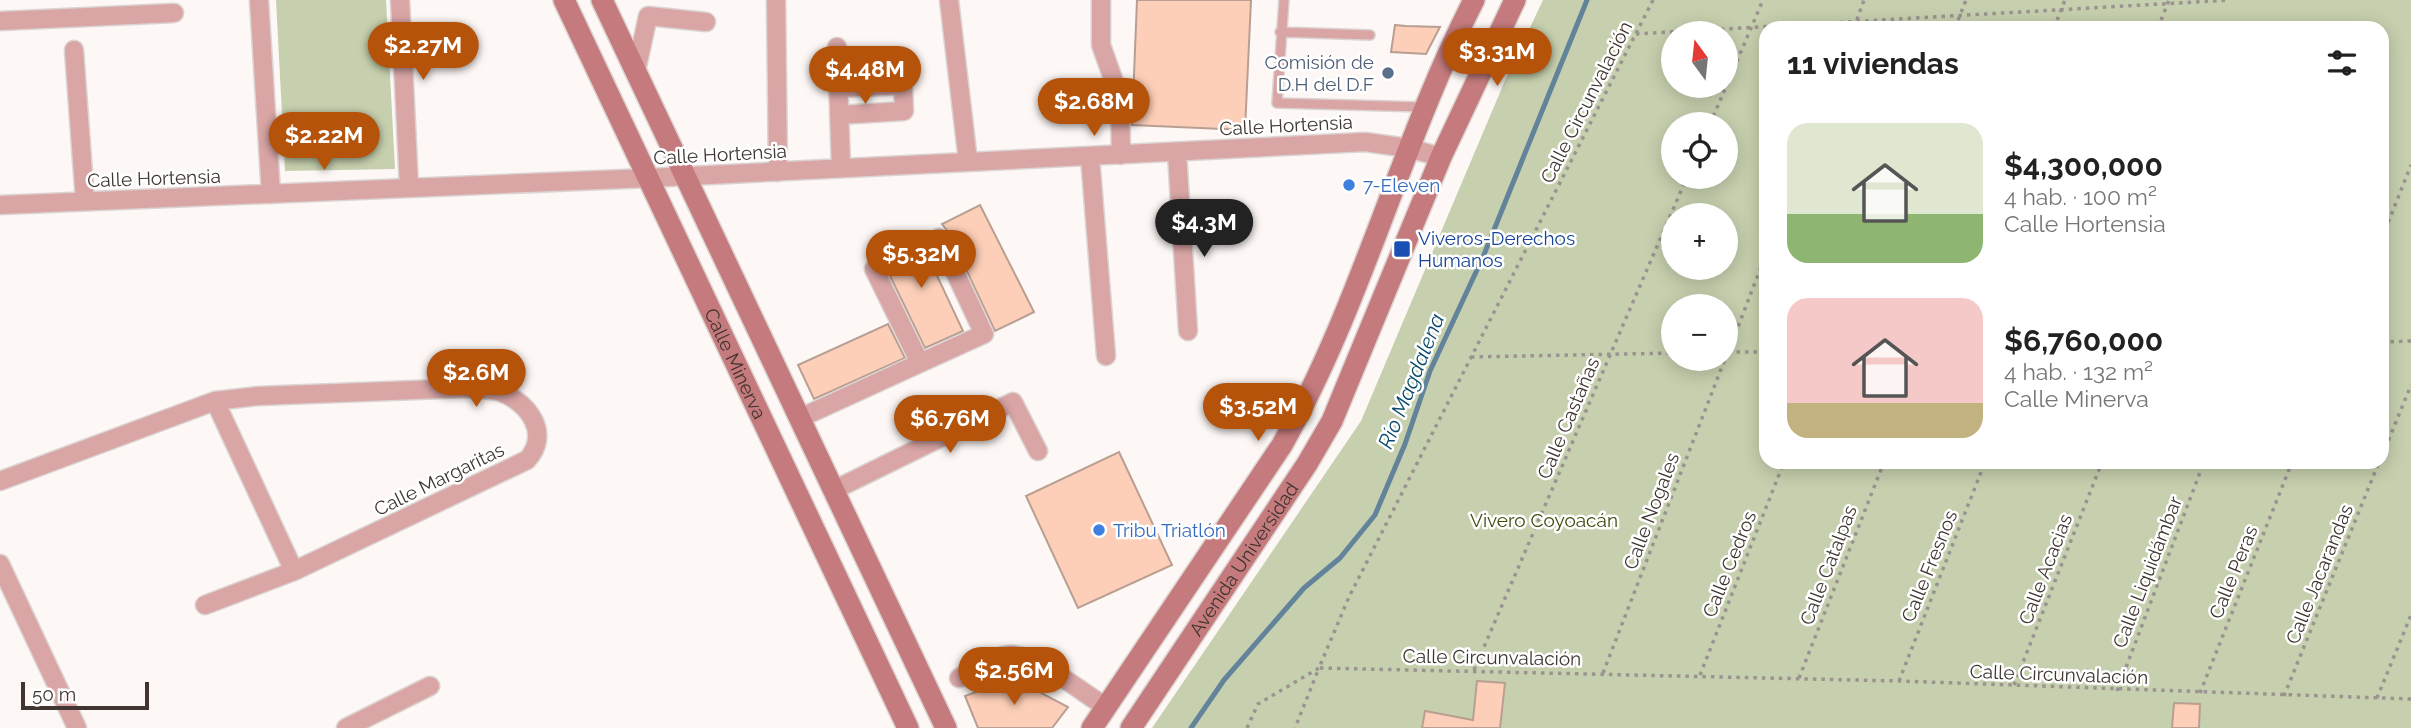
<!DOCTYPE html>
<html lang="es">
<head>
<meta charset="utf-8">
<style>
  :root { --surface:#fff; --page:#f2f2f2; --text:#222; --muted:#767676; --accent:#b45309 }
  body { margin:0; font-family:Raleway,sans-serif; background:var(--page); color:var(--text); height:100vh; display:flex; flex-direction:column; font-size:26px; white-space:nowrap }
  * { box-sizing:border-box; margin:0 }
  p { font-size:23px; color:var(--muted) }
  .icon { flex:none; width:38px; height:38px; fill:none; stroke:currentColor; stroke-width:2; stroke-linecap:round; stroke-linejoin:round }
  .map { position:relative; flex:1; overflow:hidden }
  .panel { position:absolute; left:1759px; top:21px; width:630px; height:448px; display:flex; flex-direction:column; background:var(--surface); border-radius:21px; box-shadow:0 4px 18px #0003 }
  .panel>* { flex:none }
  .needle { width:46px; rotate:345deg }
  .buttons { position:absolute; left:1661px; top:21px; display:grid; gap:14px }
  .buttons a { display:grid; place-items:center; width:77px; height:77px; border-radius:50%; background:var(--surface); box-shadow:0 4px 18px #0003; font-size:35px }
  .scale { position:absolute; left:21px; bottom:18px; width:128px; box-sizing:border-box; padding-left:7px; border:4px solid #403530; border-top:0; font-size:19px; line-height:24px; white-space:nowrap; color:#403530; -webkit-text-stroke:5px #fff; paint-order:stroke }
  .price { position:absolute; translate:-50% -60px; padding:0 16px; border-radius:24px; background:var(--accent); color:#fff; font-size:23px; line-height:46px; filter:drop-shadow(0 2px 4px #0008) }
  .price::after { content:''; position:absolute; left:50%; top:42px; width:21px; height:16px; margin-left:-10px; background:inherit; clip-path:polygon(0 0,100% 0,50% 100%) }
  .price.selected { background:#222; color:#fff }
  ul { padding:0; list-style:none }
  li { display:flex; align-items:center; gap:21px; height:175px; padding:0 28px }
  li span { display:grid; place-items:center; flex:none; width:196px; height:140px; border-radius:21px; color:#555 }
  li>.icon { margin-inline-start:auto }
  span .icon { width:84px; height:84px; fill:#fffc; stroke-width:1 }
  li b { font-size:30px }
  h2 { display:flex; justify-content:space-between; align-items:center; height:84px; padding:0 28px; font-size:30px }
  .map>svg:first-child { display:block }
</style>
</head>
<body>
<div class="map">
<svg width="2411" height="728" viewBox="0 0 2411 728">
  <rect width="100%" height="100%" fill="#fdf7f5"/>
  <path fill="#c6d0ae" fill-rule="evenodd" d="M276,0H386L395,169L285,171Z
    M1543,0H2411V728H1152L1361,421L1504,83ZM1766,28H2382V462H1766ZM1673,33H1726V86H1673ZM1673,124H1726V177H1673ZM1673,215H1726V268H1673ZM1673,306H1726V359H1673Z"/>
  <g fill="none" stroke-linecap="round" stroke-linejoin="round">
    <path stroke="#63839b" stroke-width="5" d="M1191,728L1224,680L1304,588L1340,558L1375,515L1405,444L1430,371L1483,257L1587,0"/>
  </g>
  <path fill="#fdcfb8" stroke="#b89f92" stroke-width="2" d="M1137,0H1251L1245,130L1132,125Z
    M1395,25L1406,26L1440,27L1426,54L1391,52Z
    M980,205L1034,312L995,331L949,233L942,224Z
    M917,233L963,331L925,348L878,251Z
    M888,324L905,358L814,399L798,365Z
    M1119,452L1172,565L1078,608L1026,496Z
    M1013,678L1068,707L1052,728H978L965,696Z
    M1477,681L1505,683L1500,728H1422L1425,711L1473,720Z
    M2174,703L2200,704L2199,728H2172Z"/>
  <g fill="none" stroke-linecap="round" stroke-linejoin="round">
    <defs>
      <path id="lane" d="M1284,0L1277,103L1423,107
        M1280,32L1370,35"/>
      <path id="street" d="M259,0L271,194
        M400,0L409,187
        M776,0L778,172
        M949,0L968,161
        M1101,0V45L1120,98L1121,155
        M0,21L174,13
        M837,47L841,168
        M74,50L85,201
        M636,71L648,16L706,22
        M838,88L903,85L904,111L839,115
        M1177,153L1188,331
        M1090,157L1106,356
        M0,205L649,178L1365,142L1408,148L1441,157
        M920,363L984,334L939,238
        M215,401L294,571
        M800,418L920,363L874,269
        M0,481L215,401L258,396L468,388C478,389 491,389 501,392C529,403 551,434 527,460L294,571L205,605
        M834,490L1013,402L1038,451
        M0,564L77,728
        M959,678C975,670 991,657 1009,655C1033,652 1084,694 1106,707
        M346,728L430,686"/>
      <g id="secondary">
        <path id="s1" d="M564,0L908,728"/>
        <path d="M602,0L946,728"/>
        <path d="M1092,728L1282,445C1362,304 1400,144 1474,0"/>
        <path id="s2" d="M1131,728L1307,464L1332,421L1441,157L1515,0"/>
      </g>
    </defs>
    <use href="#lane" stroke="#dbd4d2" stroke-width="12"/>
    <use href="#street" stroke="#dbd4d2" stroke-width="21"/>
    <use href="#secondary" stroke="#dbd4d2" stroke-width="24"/>
    <path stroke="#9b938f" stroke-width="3.5" stroke-dasharray="3.5 5" stroke-linecap="butt" d="M1653,0L1349,597L1319,668L1899,681L2411,699
      M1854,28L1864,0
      M1955,28L1966,0
      M2054,28L2065,0
      M2158,28L2169,0
      M1636,34L2230,0
      M1710,124L1763,0
      M2382,238L2411,165
      M2382,342L2411,341
      M1728,352H1766
      M1471,357L1673,353
      M1726,358L1766,254
      M2382,456L2411,385
      M1474,670L1687,177
      M1603,673L1725,359
      M1700,675L1784,462
      M1799,678L1884,462
      M1899,681L1985,462
      M2014,685L2102,462
      M2117,691L2204,462
      M2200,693L2292,462
      M2284,696L2379,462
      M2377,698L2411,615
      M1247,728L1258,704L1319,668L1295,728"/>
    <use href="#lane" stroke="#d9a5a5" stroke-width="9"/>
    <use href="#street" stroke="#d9a5a5" stroke-width="18"/>
    <use href="#secondary" stroke="#c57b7d" stroke-width="21"/>
  </g>
  <circle fill="#5c6f8a" stroke="#fff" stroke-width="2.5" cx="1388" cy="73" r="7"/>
  <g fill="#3f7fe0" stroke="#fff" stroke-width="2.5">
    <circle cx="1349" cy="185" r="7"/>
    <circle cx="1099" cy="530" r="7"/>
  </g>
  <rect fill="#1a4fb4" stroke="#fff" stroke-width="2.5" x="1393" y="240" width="18" height="18" rx="3.5"/>
  <g text-anchor="middle" dominant-baseline="central" stroke-width="5" stroke-linejoin="round" paint-order="stroke">
    <g font-size="19" fill="#4e5e75" stroke="#fff" text-anchor="end">
      <text x="1374" y="62">Comisión de<tspan x="1374" dy="22">D.H del D.F</tspan></text>
    </g>
    <g font-size="19" fill="#403530" stroke="#fff">
      <text transform="translate(1586 102) rotate(-63)">Calle Circunvalación</text>
      <text transform="translate(1286 125) rotate(-3)">Calle Hortensia</text>
      <text transform="translate(720 154) rotate(-3)">Calle Hortensia</text>
      <text transform="translate(154 178) rotate(-2)">Calle Hortensia</text>
      <text stroke="none"><textPath href="#s1" startOffset="402">Calle Minerva</textPath></text>
      <text transform="translate(1568 418) rotate(-67)">Calle Castañas</text>
      <text transform="translate(439 479) rotate(-26)">Calle Margaritas</text>
      <text transform="translate(1651 511) rotate(-69)">Calle Nogales</text>
      <text stroke="none"><textPath href="#s2" startOffset="203">Avenida Universidad</textPath></text>
      <text transform="translate(1729 564) rotate(-68)">Calle Cedros</text>
      <text transform="translate(1828 565) rotate(-69)">Calle Catalpas</text>
      <text transform="translate(1929 566) rotate(-68)">Calle Fresnos</text>
      <text transform="translate(2045 569) rotate(-69)">Calle Acacias</text>
      <text transform="translate(2147 572) rotate(-69)">Calle Liquidámbar</text>
      <text transform="translate(2233 572) rotate(-68)">Calle Peras</text>
      <text transform="translate(2319 574) rotate(-68)">Calle Jacarandas</text>
      <text transform="translate(1492 657) rotate(1)">Calle Circunvalación</text>
      <text transform="translate(2059 674) rotate(2)">Calle Circunvalación</text>
    </g>
    <g font-size="19" fill="#366cbe" stroke="#fff" text-anchor="start">
      <text x="1363" y="185">7-Eleven</text>
      <text x="1113" y="530">Tribu Triatlón</text>
    </g>
    <g font-size="19" fill="#164399" stroke="#fff" text-anchor="start">
      <text x="1418" y="238">Viveros-Derechos<tspan x="1418" dy="22">Humanos</tspan></text>
    </g>
    <g font-size="19" fill="#404c0d" stroke="#fff">
      <text x="1544" y="520">Vivero Coyoacán</text>
    </g>
    <g font-size="21" font-style="italic" fill="#084a6e" stroke="#fff">
      <text transform="translate(1411 381) rotate(-68)">Río Magdalena</text>
    </g>
  </g>
</svg>
<div class="buttons">
<a><svg class="needle" viewBox="-14 -14 28 28"><path d="M0-13l5 13h-10z" fill="#e53935"/><path d="M0 13l5-13h-10z" fill="#767676"/></svg></a>
<a><svg class="icon" aria-label="locate" viewBox="0 0 24 24"><circle cx="12" cy="12" r="6"/><path d="M12 2v4M12 18v4M2 12h4M18 12h4"/></svg></a>
<a>+</a>
<a>−</a>
</div>
<div class="scale">50 m</div>
<b class="price" style="left:423px;top:82px">$2.27M</b>
<b class="price" style="left:1497px;top:88px">$3.31M</b>
<b class="price" style="left:865px;top:106px">$4.48M</b>
<b class="price" style="left:1094px;top:138px">$2.68M</b>
<b class="price" style="left:324px;top:172px">$2.22M</b>
<b class="price selected" style="left:1204px;top:259px">$4.3M</b>
<b class="price" style="left:921px;top:290px">$5.32M</b>
<b class="price" style="left:476px;top:409px">$2.6M</b>
<b class="price" style="left:1258px;top:443px">$3.52M</b>
<b class="price" style="left:950px;top:455px">$6.76M</b>
<b class="price" style="left:1014px;top:707px">$2.56M</b>
<section class="panel">
<h2>11 viviendas<svg class="icon" aria-label="filters" viewBox="0 0 24 24"><path d="M4 7h16M4 17h16"/><circle cx="9" cy="7" r="2"/><circle cx="15" cy="17" r="2"/></svg></h2>
<ul>
<li><span style="background:linear-gradient(#dfe7d0 65%,#8fb573 0)"><svg class="icon" aria-label="home" viewBox="0 0 24 24"><path d="M3 11l9-7 9 7M6 9v11h12V9"/></svg></span><div><b>$4,300,000</b><p>4 hab. · 100 m²</p><p>Calle Hortensia</p></div></li>
<li><span style="background:linear-gradient(#f6c9c9 75%,#c2b280 0)"><svg class="icon" aria-label="home" viewBox="0 0 24 24"><path d="M3 11l9-7 9 7M6 9v11h12V9"/></svg></span><div><b>$6,760,000</b><p>4 hab. · 132 m²</p><p>Calle Minerva</p></div></li>
</ul>
</section>
</div>
</body>
</html>
